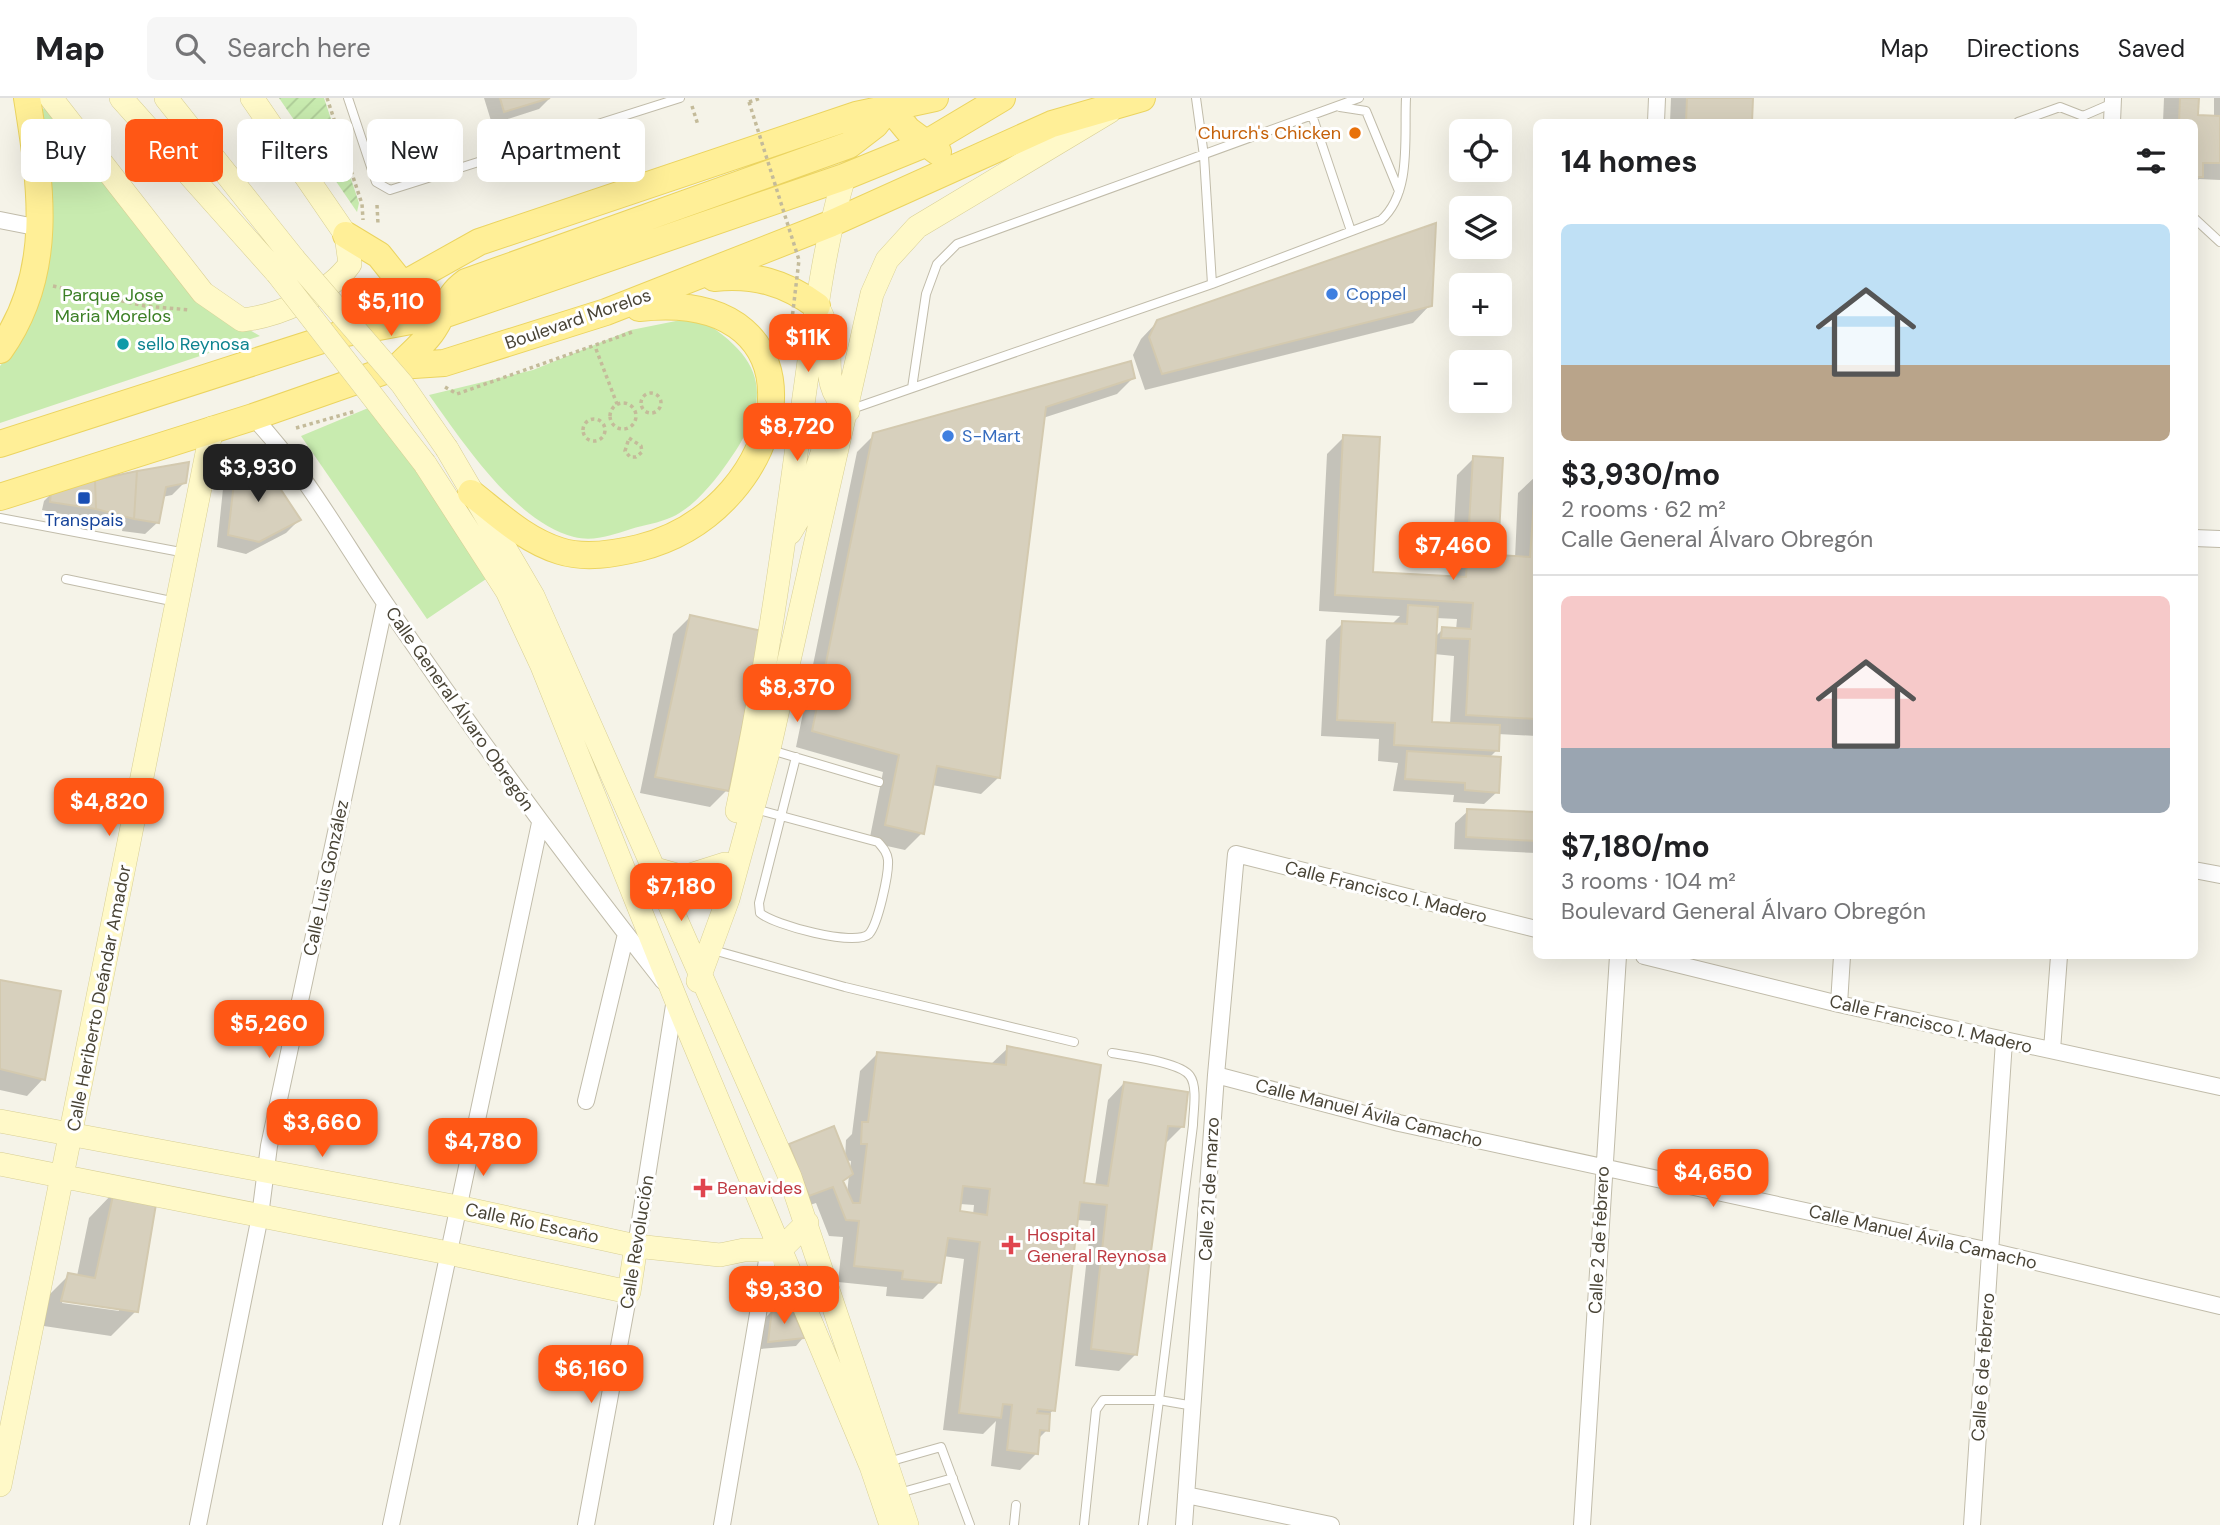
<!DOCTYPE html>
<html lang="en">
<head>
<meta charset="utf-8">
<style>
  :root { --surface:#fff; --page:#f6f6f6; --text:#202124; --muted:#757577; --line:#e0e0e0; --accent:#ff5715 }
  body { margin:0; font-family:"DM Sans",sans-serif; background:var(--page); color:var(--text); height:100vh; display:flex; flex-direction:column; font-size:26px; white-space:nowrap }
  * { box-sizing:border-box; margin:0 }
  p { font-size:23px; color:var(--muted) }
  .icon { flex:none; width:38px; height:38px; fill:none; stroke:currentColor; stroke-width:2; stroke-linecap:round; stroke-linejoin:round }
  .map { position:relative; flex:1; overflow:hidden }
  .side { position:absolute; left:1533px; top:21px; width:665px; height:840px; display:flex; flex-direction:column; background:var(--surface); border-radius:10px; box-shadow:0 7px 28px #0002 }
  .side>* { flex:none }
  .hud { position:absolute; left:21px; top:21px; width:665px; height:63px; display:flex; gap:14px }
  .controls { position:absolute; left:1449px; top:21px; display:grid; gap:14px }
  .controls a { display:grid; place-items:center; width:63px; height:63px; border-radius:10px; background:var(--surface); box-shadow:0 7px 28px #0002; font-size:35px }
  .price { position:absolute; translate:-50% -60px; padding:0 16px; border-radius:14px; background:var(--accent); color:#fff; font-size:23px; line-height:46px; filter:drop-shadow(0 2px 4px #0008) }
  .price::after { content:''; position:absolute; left:50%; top:42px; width:21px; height:16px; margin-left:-10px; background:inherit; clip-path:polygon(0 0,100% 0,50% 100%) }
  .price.selected { background:#222; color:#fff }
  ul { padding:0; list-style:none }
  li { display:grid; align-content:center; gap:14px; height:371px; padding:0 28px }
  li+li { border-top:2px solid var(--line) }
  li span { display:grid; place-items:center; height:217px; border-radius:10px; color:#555 }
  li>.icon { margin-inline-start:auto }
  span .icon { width:126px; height:126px; fill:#fffc; stroke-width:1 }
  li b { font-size:30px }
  h2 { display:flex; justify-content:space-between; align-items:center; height:84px; padding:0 28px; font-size:30px }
  .tag { padding:0 24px; border-radius:10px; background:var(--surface); box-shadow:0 7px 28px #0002; font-size:24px; line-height:63px }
  .tag.selected { background:var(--accent); color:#fff }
  header { display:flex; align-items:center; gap:42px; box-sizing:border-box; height:98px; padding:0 35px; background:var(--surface); border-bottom:2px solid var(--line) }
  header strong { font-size:33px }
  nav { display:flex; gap:38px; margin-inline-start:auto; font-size:24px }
  .search { width:490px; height:63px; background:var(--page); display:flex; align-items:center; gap:18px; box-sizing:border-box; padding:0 24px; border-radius:10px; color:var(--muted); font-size:26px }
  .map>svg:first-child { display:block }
</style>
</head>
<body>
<header>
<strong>Map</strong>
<div class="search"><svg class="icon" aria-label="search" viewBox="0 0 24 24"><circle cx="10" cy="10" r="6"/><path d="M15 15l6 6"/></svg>Search here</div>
<nav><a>Map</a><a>Directions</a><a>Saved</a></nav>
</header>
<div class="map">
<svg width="2220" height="1427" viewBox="0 0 2220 1427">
  <defs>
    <pattern id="garden-furrows" width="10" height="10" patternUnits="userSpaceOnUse" patternTransform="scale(1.75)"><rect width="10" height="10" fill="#c8ebaf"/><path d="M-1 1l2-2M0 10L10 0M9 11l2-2" fill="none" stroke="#adcb97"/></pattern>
  </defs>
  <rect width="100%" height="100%" fill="#f5f3e8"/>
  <path fill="#c8ebaf" d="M48,5L238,225L260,238L0,325V268L10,255L50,148L52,116L39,16Z
    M696,219C765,260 775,298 728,364C714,384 694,409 672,419C659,425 644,427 631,431C612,437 594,444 574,439C515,424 463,344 429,297L533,272L631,232Z
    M373,308L492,477L427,521L301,338Z"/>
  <path fill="url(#garden-furrows)" d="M279,0H324L359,105L357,114Z"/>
  <path fill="#0003" fill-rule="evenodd" d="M484,0H550L539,11L492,26Z
    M1671,0H1751V24H1670Z
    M2164,0H2197V19H2214V0H2220V82L2199,81L2194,85V24H2163Z
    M1430,207L1413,225L1145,292L1133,257L1141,241L1158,223Z
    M1133,280L1117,296L1043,320L998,680L981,696L932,687L922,735L905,752L869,744L883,674L796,649L857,354L874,337Z
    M1344,339L1371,475L1451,480L1457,377L1474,360L1496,458L1515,460L1518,395L1536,378V638L1498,636L1497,652L1489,660L1497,694L1484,706L1453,704L1454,697L1393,693L1398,665L1378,663L1379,641L1321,638L1326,542L1343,525L1392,526L1400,518L1319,513L1327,356ZM1436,520L1457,521L1456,532L1443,531L1435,539ZM1434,556L1454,558L1450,626L1431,625Z
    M237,369L299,422L286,435L246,456L217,449L224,381Z
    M185,384L172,397L162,399L158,424L145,436L122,433L123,428L42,412L44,403L52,395Z
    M690,519L727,692L710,709L640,695L673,536Z
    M1536,674V711H1534Z
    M1468,713L1536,716V755L1454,751L1455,725Z
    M0,883L43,981L27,998L0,992Z
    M1008,950L1082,1087L1095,1088L1108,1002L1124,985L1183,1028L1166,1045L1136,1256L1119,1273L1075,1268L1091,1123L1077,1122L1053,1312L1048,1318L1047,1332L1038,1341L1037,1355L1020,1372L991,1368L996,1323L983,1336L943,1332L964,1161L943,1158L940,1184L923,1201L886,1198L887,1189L838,1184L843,1139L829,1138L816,1105L792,1113L774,1064L790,1048L845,1061L846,1042L852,1036L860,973L877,956L990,967ZM845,1062L851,1063L850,1074ZM849,1077L847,1096L842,1085ZM960,1106L974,1107L973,1117L958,1115Z
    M114,1094L136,1213L111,1238L37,1227L44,1202L69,1177L77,1178L89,1120ZM63,1201L119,1209V1213L62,1205Z
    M773,1212L803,1240L796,1248L760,1251L764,1221Z"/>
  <path fill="#d7d0bd" stroke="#d3c9af" stroke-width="2" fill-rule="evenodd" d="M500,0H550L504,14Z
    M1687,0H1753L1752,24H1686Z
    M2180,0H2199L2198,17L2220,18V65H2203V79H2194V24H2179Z
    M1436,125L1432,208L1162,276L1149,239L1157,222Z
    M1131,263L1135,280L1046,309L1000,680L937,668L924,736L885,727L899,657L812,633L873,335Z
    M1343,337L1380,339L1373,474L1466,479L1473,358L1503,360L1498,457L1530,459L1536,376V621L1466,617L1470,541L1441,540L1442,529L1471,531L1473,505L1335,497Z
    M260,360L301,422L259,444L228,437L236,367Z
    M189,364L186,385L166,389L159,425L134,421L137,373Z
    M137,373L134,421L96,411L95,382Z
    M95,382L96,411L50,404L51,393Z
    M1408,507L1438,509L1432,624L1500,627L1499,653L1394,647L1395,625L1337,622L1342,523L1407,526Z
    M690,517L762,533L729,693L655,679Z
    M1407,653L1501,659L1499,695L1465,692V685L1405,681Z
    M1467,711L1536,714V743L1466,739Z
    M0,882L61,893L45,982L0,971Z
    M1007,948L1101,967L1084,1085L1108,1088L1124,984L1188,994L1184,1029L1168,1028L1137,1257L1091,1251L1107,1107L1080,1104L1055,1313L1038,1311L1037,1315L1050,1316L1049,1333L1040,1332L1038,1356L1007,1352L1012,1307L1003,1306L1001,1320L959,1315L980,1144L948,1140L941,1185L902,1181L903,1173L854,1168L859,1123L846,1122L833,1089L809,1098L789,1046L834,1028L853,1076L843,1083L853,1105H860L867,1046H861L862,1024H868L877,954L1006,967ZM963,1088L990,1091L987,1117L960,1113Z
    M114,1093L157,1100L138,1214L61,1203L68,1175L95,1180Z
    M791,1209L805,1240L768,1244L772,1211Z"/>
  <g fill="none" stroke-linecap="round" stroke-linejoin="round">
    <defs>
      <path id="lane" d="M348,0L376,84L390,92L680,0
        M1340,9L1366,13L1399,93
        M1312,17L1351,133
        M2083,18L2113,5
        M2018,24L2060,9L2083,18
        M2194,120L2220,144
        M1212,186L1381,122C1412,95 1404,39 1406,0
        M912,290L926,196L937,166L957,146L1359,0
        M849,312L1212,186L1204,58L1196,0
        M0,420L186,455
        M66,481L176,504
        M771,652L879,684
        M755,711L878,744C883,750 887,754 888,762C889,776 878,826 869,836C855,849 774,827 760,815L759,805L796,659
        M713,852L845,889L1074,944
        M1112,955C1129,958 1181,964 1190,978C1198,989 1193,1015 1193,1027L1159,1302L1194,1308
        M888,1364L941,1349L970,1427
        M899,1395L953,1380
        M1014,1427L1016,1407
        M1084,1427L1096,1312L1103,1302H1159L1143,1427"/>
      <path id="street" d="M1656,24L1657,0
        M2112,24L2113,0
        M0,122L40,130
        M253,319C305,374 343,443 385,505C473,634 566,760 663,883
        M2194,440L2220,441
        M2194,772L2220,777
        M1644,858L1839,906L2220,989
        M1839,906L1842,858
        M2052,952L2059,858
        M1216,977L1399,1025L1990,1153L2220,1208
        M586,1003L626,836
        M636,1148L675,901
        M1186,1397L1331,1427
        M198,1427L260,1118L269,1048L385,505
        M391,1427L540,725
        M586,1427L629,1194
        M722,1427L769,1151
        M1184,1427L1216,977L1236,756L1536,831
        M1582,1427L1618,858
        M1972,1427L2004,943"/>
      <path id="secondary" d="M51,0L203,195L242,222C279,218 329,196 350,166L346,137L252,0
        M121,0L277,175
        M166,0L294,161
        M817,208C843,250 813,279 848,313
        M447,351L533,498L790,1079L907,1427
        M425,366L507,493L542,568L683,919L871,1368L891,1427
        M790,435L803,413L827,340
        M737,713C765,583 783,451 801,320C813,239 821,158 844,79
        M652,770L684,779L725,766
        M698,883L728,801L769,651L872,196L887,162L917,129L1109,14
        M0,1023L458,1109L636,1148L720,1157L744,1152H780L807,1125
        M0,1066L448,1155L629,1194L636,1148
        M0,1387L212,330"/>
      <path id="primary" d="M346,137L379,157L418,206L443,217
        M714,180C754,176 784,184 817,208
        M345,232L404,186L479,144L856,17L935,0
        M0,252C55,175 41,88 27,0
        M399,268C410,257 422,247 431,235C446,215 445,199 466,184L849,47L875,27L889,9L908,32L938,54
        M0,346L341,236L443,217L844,79L925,46L1002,0
        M471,395C499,417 525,442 560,453C585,461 614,456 639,450C794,411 835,188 639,210
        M0,399L253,319L399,268L444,265L606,214L830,126L1052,26L1142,0"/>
    </defs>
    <use href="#lane" stroke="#c1bcaa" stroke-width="10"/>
    <use href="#street" stroke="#c1bcaa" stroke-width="18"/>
    <use href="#secondary" stroke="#d8cf95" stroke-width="24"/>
    <use href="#primary" stroke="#ebd460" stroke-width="28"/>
    <path stroke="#c4bb9a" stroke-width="3.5" stroke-dasharray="3.5 3.5" stroke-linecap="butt" d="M327,0L362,106L363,122
      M749,4L761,0
      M692,8L698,27
      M597,40L603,56
      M377,107L378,126
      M53,188L145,208L190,212
      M596,251L617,306
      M445,289L457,296L635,233
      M641 305a10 10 0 1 1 20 0a10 10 0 1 1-20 0Z
      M610 318a13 13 0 1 1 26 0a13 13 0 1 1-26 0Z
      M583 332a11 11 0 1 1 22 0a11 11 0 1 1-22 0Z
      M296,330L356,313
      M629,340L641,348L642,354L636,359H630L625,353Z"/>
    <use href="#lane" stroke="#fff" stroke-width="8"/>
    <use href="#street" stroke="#fff" stroke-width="16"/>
    <use href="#secondary" stroke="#fff9c8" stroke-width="23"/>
    <use href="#primary" stroke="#ffef97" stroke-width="26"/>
    <defs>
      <path id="secondary-bridge" d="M294,161L402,286L447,351
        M277,175L425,366"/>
    </defs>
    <use href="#secondary-bridge" stroke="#d8cf95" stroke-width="24" stroke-linecap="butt"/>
    <path stroke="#c4bb9a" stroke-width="3.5" stroke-dasharray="3.5 3.5" stroke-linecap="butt" d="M749,4L799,162L788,255"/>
    <use href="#secondary-bridge" stroke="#fff9c8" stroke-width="23"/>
  </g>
  <circle fill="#e8710a" stroke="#fff" stroke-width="2.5" cx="1355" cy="35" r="7"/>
  <g fill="#3f7fe0" stroke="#fff" stroke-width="2.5">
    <circle cx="1332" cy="196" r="7"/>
    <circle cx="948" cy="338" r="7"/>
  </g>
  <circle fill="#0f9aa8" stroke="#fff" stroke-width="2.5" cx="123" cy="246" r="7"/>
  <rect fill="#1a4fb4" stroke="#fff" stroke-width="2.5" x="77" y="393" width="14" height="14" rx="3.5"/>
  <g fill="#e0444e" stroke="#fff" stroke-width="2.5">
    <path d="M699.5 1079.5h7v7h7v7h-7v7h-7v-7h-7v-7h7z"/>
    <path d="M1007.5 1136.5h7v7h7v7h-7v7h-7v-7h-7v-7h7z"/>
  </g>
  <g text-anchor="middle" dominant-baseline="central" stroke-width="6" stroke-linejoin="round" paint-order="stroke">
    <g font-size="18" fill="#c56008" stroke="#fff" text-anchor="end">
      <text x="1341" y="35">Church's Chicken</text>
    </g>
    <g font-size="18" fill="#366cbe" stroke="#fff" text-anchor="start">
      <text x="1346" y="196">Coppel</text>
      <text x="962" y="338">S-Mart</text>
    </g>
    <g font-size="18" fill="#3b7f25" stroke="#fff">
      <text x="113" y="197">Parque Jose<tspan x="113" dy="21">Maria Morelos</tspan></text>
    </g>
    <g font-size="18" fill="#494436" stroke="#fff">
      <text transform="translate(578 221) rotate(-19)">Boulevard Morelos</text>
      <text transform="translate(460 611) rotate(55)">Calle General Álvaro Obregón</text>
      <text transform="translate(326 780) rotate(-78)">Calle Luis González</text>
      <text transform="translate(1386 794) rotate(14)">Calle Francisco I. Madero</text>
      <text transform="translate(99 900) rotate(-79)">Calle Heriberto Deándar Amador</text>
      <text transform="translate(1931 926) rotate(13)">Calle Francisco I. Madero</text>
      <text transform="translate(1369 1015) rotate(14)">Calle Manuel Ávila Camacho</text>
      <text transform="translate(1209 1091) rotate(-87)">Calle 21 de marzo</text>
      <text transform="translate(532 1125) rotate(12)">Calle Río Escaño</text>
      <text transform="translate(1923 1139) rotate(13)">Calle Manuel Ávila Camacho</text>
      <text transform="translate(1599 1142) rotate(-87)">Calle 2 de febrero</text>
      <text transform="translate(637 1144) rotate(-81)">Calle Revolución</text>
      <text transform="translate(1983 1269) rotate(-86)">Calle 6 de febrero</text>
    </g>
    <g font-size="18" fill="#0d838f" stroke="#fff" text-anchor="start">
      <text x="137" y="246">sello Reynosa</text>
    </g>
    <g font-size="18" fill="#164399" stroke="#fff">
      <text x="84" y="422">Transpais</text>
    </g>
    <g font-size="18" fill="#be3a42" stroke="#fff" text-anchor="start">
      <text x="717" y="1090">Benavides</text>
      <text x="1027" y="1137">Hospital<tspan x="1027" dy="21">General Reynosa</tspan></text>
    </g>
  </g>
</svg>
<div class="controls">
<a><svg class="icon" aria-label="locate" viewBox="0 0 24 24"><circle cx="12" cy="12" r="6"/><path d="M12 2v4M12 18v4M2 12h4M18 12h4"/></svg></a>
<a><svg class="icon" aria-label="layers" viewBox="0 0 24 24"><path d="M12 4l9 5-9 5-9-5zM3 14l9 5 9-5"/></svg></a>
<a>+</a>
<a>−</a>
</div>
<b class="price" style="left:391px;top:240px">$5,110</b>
<b class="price" style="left:808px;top:276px">$11K</b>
<b class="price" style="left:797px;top:365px">$8,720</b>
<b class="price selected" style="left:258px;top:406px">$3,930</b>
<b class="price" style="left:1453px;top:484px">$7,460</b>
<b class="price" style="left:797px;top:626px">$8,370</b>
<b class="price" style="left:109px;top:740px">$4,820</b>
<b class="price" style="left:681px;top:825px">$7,180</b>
<b class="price" style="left:269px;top:962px">$5,260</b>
<b class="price" style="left:322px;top:1061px">$3,660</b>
<b class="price" style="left:483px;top:1080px">$4,780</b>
<b class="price" style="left:1713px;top:1111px">$4,650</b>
<b class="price" style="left:784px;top:1228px">$9,330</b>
<b class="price" style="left:591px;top:1307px">$6,160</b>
<div class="hud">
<a class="tag">Buy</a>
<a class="tag selected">Rent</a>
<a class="tag">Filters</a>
<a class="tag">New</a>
<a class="tag">Apartment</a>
</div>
<section class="side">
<h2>14 homes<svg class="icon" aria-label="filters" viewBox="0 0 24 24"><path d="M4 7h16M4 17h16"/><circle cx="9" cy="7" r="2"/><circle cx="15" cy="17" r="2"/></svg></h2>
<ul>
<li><span style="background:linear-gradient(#bfe0f5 65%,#b9a48a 0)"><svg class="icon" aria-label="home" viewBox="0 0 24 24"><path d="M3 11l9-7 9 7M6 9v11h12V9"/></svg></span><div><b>$3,930/mo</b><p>2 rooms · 62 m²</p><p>Calle General Álvaro Obregón</p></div></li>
<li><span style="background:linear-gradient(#f6c9c9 70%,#9aa5b1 0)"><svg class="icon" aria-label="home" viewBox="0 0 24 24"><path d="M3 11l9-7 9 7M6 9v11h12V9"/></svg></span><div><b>$7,180/mo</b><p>3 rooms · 104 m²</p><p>Boulevard General Álvaro Obregón</p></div></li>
</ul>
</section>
</div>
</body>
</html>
